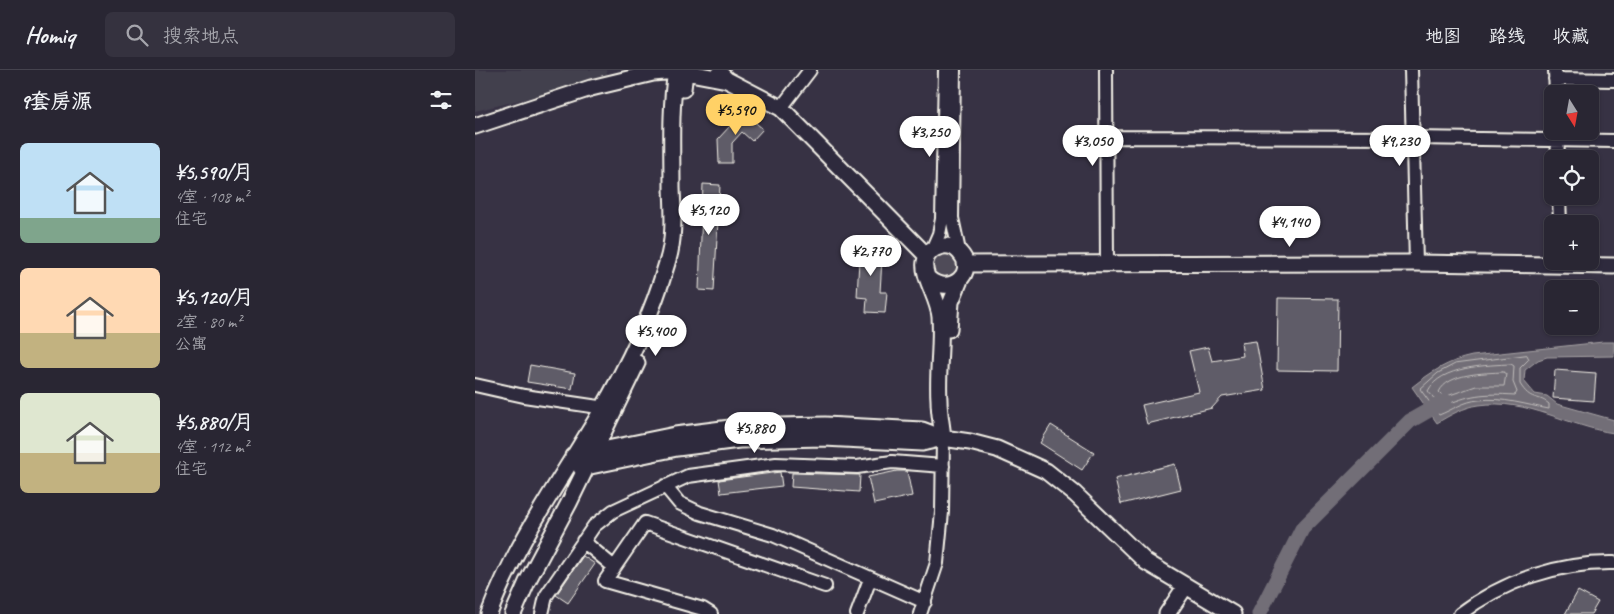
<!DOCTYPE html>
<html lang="zh">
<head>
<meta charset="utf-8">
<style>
  :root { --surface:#292633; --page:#35323f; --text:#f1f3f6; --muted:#a5a5ac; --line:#45434e; --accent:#ffd166 }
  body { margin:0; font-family:Caveat,"LXGW WenKai TC",sans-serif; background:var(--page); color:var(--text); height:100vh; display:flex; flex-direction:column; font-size:19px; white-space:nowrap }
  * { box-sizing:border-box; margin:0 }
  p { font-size:16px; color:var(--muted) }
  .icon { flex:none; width:28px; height:28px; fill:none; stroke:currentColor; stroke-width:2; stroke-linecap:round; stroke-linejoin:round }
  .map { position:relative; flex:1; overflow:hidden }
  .sheet { display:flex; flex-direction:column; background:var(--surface); width:475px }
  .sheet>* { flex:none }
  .needle { width:32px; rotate:169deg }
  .buttons { position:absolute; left:1069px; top:15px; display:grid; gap:10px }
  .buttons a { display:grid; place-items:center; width:55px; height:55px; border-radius:8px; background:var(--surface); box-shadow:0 1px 4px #0004,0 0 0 1px var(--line); font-size:25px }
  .price { position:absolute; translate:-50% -42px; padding:0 11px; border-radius:18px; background:#fff; color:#222; font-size:16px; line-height:32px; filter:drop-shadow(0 1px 2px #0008) }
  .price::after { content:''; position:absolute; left:50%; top:30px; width:15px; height:11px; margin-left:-8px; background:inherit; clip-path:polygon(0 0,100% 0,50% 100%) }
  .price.on { background:var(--accent); color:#111 }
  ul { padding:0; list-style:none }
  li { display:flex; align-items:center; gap:15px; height:125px; padding:0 20px }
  li span { display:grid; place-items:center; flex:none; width:140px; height:100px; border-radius:8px; color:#555 }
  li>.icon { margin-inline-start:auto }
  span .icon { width:60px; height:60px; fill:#fffc; stroke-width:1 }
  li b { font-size:21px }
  h2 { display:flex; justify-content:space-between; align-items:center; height:60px; padding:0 20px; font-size:21px }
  header { display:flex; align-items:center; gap:30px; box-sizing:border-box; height:70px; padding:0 25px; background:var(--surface); border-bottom:1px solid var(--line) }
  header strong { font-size:24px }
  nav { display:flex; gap:28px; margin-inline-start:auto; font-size:18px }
  .search { width:350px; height:45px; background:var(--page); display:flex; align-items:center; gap:12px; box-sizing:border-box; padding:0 18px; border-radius:8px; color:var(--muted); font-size:19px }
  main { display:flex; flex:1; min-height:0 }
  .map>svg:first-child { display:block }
</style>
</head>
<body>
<header>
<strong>Homiq</strong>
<div class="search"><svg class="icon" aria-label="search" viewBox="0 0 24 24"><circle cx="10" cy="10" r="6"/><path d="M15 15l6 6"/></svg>搜索地点</div>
<nav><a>地图</a><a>路线</a><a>收藏</a></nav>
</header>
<main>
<section class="sheet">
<h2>9套房源<svg class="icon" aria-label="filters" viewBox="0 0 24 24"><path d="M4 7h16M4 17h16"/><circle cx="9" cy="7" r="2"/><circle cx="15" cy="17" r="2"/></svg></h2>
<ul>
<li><span style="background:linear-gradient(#bfe0f5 75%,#7fa58c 0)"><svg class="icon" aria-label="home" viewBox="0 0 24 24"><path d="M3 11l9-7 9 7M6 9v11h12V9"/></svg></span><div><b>¥5,590/月</b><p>4室 · 108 m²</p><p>住宅</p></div></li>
<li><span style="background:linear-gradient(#ffd9b3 65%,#c2b280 0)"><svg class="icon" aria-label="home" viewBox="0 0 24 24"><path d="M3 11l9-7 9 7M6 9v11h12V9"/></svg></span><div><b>¥5,120/月</b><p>2室 · 80 m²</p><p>公寓</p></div></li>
<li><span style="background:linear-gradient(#dfe7d0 60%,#c2b280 0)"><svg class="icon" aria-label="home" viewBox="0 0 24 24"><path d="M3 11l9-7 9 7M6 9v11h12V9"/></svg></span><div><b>¥5,880/月</b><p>4室 · 112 m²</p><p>住宅</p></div></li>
</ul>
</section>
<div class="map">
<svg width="1139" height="544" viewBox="0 0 1139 544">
  <rect width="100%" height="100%" fill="#373244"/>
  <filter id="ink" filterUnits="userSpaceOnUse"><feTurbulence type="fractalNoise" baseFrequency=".02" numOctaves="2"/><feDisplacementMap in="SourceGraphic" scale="10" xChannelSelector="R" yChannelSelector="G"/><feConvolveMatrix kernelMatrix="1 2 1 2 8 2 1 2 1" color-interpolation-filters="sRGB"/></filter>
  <g filter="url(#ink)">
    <path fill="#433f4e" d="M0,0H131L134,9L0,41Z"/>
    <path fill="#504b59" stroke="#a29ea0" d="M471,181L482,187L484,202L471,211L457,202L456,194L460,186Z"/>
    <path fill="#726e77" stroke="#a6a2a4" d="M1128,272H1139V286L1072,287L1063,290L1050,300L1049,311L1060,324L1072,326L1082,334L1139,350V363C1094,357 1052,328 1004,335C989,337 975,345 962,353L937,317C956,302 973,291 997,286Z"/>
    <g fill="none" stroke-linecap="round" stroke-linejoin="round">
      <path stroke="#c0bdbb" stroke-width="1" d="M1052,285L1054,289L1045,298V314C1056,332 1062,324 1074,334V339C1051,335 1028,327 1004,330C989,331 977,340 964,345L945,319L963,303L980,294Z
        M1036,294L1039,296L1038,312L1042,322L1040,325C1007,323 996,324 966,337L953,321C965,296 1013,295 1036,294Z
        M1028,302L1031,304L1029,316H1001L969,327L964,322C973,303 1009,303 1028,302Z"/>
      <path stroke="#726e77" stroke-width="15" d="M784,544L827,459L935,351L970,331"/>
    </g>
    <path fill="#5f5c67" stroke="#f4f1e8" d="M268,42L288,59L277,71L267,62L257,73V93H244L243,69Z
      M228,114L245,115L239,221L224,220Z
      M385,172L408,173L405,222H412L410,243L391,242L392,228L382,227Z
      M803,228L863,229L862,301L802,300Z
      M781,271L790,320L747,327L737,338L672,354L667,335L724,322L714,281L733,277L737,291L768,286L766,273Z
      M55,295L100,303L97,319L52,312Z
      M1080,300L1121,303L1119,331L1078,328Z
      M576,355L619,382L607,400L565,373Z
      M700,394L706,419L646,434L640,409Z
      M422,401H432L437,426L399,434L393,407Z
      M305,402L307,416L246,423L244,410Z
      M317,403L385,405L384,422L316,417Z
      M108,486L120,494L93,533L81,525Z
      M1103,521L1123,532L1116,544H1090Z"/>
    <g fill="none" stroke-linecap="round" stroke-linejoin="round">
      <defs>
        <path id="minor" d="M479,0L477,148L484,181
          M631,0L632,194
          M936,0L941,193
          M1080,0L1081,24
          M1080,9L1139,10
          M306,38L335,0
          M1082,61L1083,89
          M631,67L938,68L1139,71
          M1084,126L1085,154
          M457,180L464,164L467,149L470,0
          M0,315L49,326L137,339
          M190,416L204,433L225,443L298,465L450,532
          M108,471L139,497
          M67,544L71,526L119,456L138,441L213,406L301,394L382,397L417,392L468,396
          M236,544L228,539L130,511L170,453L350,516
          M382,544L395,509
          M445,544L462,493L467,442L468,368
          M985,544C1028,511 1084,492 1139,493"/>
        <path id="major" d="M245,3L252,10L306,38L452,186
          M208,19L210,2L252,10
          M0,56L116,18L178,3L201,1C195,39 197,78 197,118C198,143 200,169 192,193C177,245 151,299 124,345C85,411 41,472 14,544
          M490,194L941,193L1139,196
          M454,209C475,227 503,202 485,183C475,170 453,176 450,192C447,205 464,230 465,247C467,274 462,303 464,330C464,343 467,356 468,368
          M474,259L476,232L485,210
          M98,386L200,365L263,357L350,355L447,360L468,368L495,372L522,379L571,401L600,424L671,492L758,544
          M106,398L202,378L264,370L349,368L447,373L468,368
          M38,544L52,512L94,433L162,293
          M692,544L710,517"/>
      </defs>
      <use href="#minor" stroke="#f4f1e8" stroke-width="16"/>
      <use href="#major" stroke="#f4f1e8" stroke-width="19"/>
      <use href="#minor" stroke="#2f2a3d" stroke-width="12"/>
      <use href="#major" stroke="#2f2a3d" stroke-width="15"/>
    </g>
  </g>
</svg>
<div class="buttons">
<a><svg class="needle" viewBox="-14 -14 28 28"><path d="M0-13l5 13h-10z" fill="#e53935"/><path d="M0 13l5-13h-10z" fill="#a5a5ac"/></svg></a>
<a><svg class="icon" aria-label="locate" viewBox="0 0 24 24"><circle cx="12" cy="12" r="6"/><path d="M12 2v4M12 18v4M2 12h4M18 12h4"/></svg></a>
<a>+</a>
<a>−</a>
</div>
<b class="price on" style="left:261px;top:66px">¥5,590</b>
<b class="price" style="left:455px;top:88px">¥3,250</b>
<b class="price" style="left:618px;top:97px">¥3,050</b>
<b class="price" style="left:925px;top:97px">¥9,230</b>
<b class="price" style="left:234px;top:166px">¥5,120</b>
<b class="price" style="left:815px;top:178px">¥4,140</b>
<b class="price" style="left:396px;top:207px">¥2,770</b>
<b class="price" style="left:181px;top:287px">¥5,400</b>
<b class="price" style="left:280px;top:384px">¥5,880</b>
</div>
</main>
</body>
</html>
